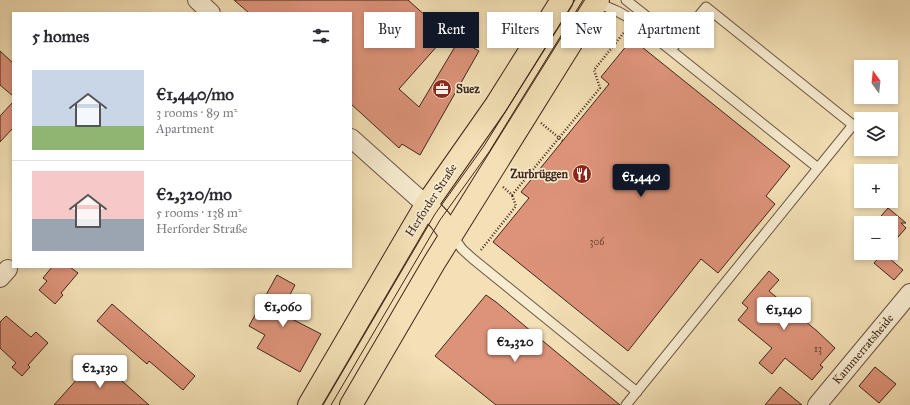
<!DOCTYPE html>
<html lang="en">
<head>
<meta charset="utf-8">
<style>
  :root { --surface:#fff; --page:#f7f7f7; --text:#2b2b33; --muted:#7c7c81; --line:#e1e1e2; --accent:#111827 }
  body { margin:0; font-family:"IM FELL Great Primer",serif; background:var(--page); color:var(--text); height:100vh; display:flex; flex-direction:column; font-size:15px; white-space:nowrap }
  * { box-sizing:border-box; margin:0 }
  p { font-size:13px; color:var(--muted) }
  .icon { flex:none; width:22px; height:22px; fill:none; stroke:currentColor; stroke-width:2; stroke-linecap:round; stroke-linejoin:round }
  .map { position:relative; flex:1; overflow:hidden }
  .drawer { position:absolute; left:12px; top:12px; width:340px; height:256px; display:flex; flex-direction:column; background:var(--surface); border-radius:0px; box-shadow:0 2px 6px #0003 }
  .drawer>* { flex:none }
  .banner { position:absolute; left:364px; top:12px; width:380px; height:36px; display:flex; gap:8px }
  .needle { width:26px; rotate:345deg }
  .buttons { position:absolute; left:854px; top:60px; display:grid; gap:8px }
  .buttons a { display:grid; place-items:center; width:44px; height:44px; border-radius:0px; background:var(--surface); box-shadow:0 2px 6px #0003; font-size:20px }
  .price { position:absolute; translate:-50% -34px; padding:0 9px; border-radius:4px; background:#fff; color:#222; font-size:13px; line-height:26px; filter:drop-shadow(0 1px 2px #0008) }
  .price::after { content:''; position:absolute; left:50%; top:24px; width:12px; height:9px; margin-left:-6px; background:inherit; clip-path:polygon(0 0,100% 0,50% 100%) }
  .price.active { background:var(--accent); color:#fff }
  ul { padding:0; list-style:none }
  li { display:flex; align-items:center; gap:12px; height:100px; padding:0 20px }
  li+li { border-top:1px solid var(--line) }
  li span { display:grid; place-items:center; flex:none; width:112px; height:80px; border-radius:0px; color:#555 }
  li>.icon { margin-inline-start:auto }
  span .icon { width:48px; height:48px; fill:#fffc; stroke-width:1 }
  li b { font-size:17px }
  h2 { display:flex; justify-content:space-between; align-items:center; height:48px; padding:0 20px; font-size:17px }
  .pill { padding:0 14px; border-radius:0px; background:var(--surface); box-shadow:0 2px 6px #0003; font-size:14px; line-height:36px }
  .pill.active { background:var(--accent); color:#fff }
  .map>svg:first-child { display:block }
</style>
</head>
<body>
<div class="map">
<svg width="910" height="405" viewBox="0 0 910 405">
  <rect width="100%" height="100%" fill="#f3e0b6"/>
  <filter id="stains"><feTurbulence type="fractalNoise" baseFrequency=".005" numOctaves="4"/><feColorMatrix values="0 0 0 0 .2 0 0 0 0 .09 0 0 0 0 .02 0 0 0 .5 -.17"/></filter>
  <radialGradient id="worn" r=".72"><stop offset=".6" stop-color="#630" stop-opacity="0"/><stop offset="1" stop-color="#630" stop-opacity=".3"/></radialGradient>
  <path fill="#dd937a" stroke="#3f261a" d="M234,0H408L447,35L399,89L419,107L459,40L479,51L420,155L402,144L399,148L351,104V13H249Z
    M632,39L790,166L766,196L775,204L718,273L701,259L628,351L493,242L529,198L521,192L609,84L601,77Z
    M0,51L13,63V96L0,85Z
    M13,102V128L0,142V116Z
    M888,208L906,223H901L906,228L891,245V223H875Z
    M883,253L903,270L894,280L874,263Z
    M52,267H70L78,273L61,293L63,295L55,304L39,290L47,281L43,278Z
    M769,271L779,280L769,291L817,331L835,348L820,365L823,367L812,380L785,358L772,374L759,363L772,348L738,320L748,308L742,303Z
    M277,275L295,285L284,306L288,317L321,334L300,372L257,348L265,335L249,326Z
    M486,295L496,302L620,405H496L435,356Z
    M112,304L195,376L183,390L149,361L147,364L97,321Z
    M6,316L31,337L36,332L48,343L28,365L30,367L22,376L12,367L16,363L0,348V322Z
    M96,358L149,405H54Z
    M875,367L896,384L879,403L859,386Z
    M780,387L802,405H765Z"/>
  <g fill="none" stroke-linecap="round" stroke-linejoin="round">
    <defs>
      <path id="lane" d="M626,0L678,41
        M596,4C612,7 624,14 638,24L818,168
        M452,235L462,249L473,259L637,392
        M626,405L853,125L706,7L671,50"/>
      <path id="street" d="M197,0L211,13
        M351,138L426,205
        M0,278L8,269
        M817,405L910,293"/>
      <path id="primary" d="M426,205L440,220L451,235
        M309,405L426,205L496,105L562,0
        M351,405L434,263L598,0"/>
    </defs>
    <use href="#lane" stroke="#6c5441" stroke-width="11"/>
    <use href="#street" stroke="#6c5441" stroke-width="20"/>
    <use href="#primary" stroke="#3f261a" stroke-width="24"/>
    <path stroke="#3f261a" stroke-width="2.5" stroke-dasharray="1 2" stroke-linecap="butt" d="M541,123L563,141
      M503,187L512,195L600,88L594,70L626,30
      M481,250L516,206L512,195"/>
    <use href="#lane" stroke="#f7ebd0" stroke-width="9"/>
    <use href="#street" stroke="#f7ebd0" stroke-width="18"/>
    <use href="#primary" stroke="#f3e0b6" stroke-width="22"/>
    <path stroke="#3f261a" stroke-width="1" d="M323,405L435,214L484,146L575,0
      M331,405L440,220L489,152L583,0"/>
  </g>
  <defs>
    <symbol id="office-disc" viewBox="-11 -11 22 22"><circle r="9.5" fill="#8f2418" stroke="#f7ebd0"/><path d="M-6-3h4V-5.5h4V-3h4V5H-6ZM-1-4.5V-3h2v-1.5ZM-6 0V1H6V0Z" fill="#fff"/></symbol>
    <symbol id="restaurant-disc" viewBox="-11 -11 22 22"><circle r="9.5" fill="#8f2418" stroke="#f7ebd0"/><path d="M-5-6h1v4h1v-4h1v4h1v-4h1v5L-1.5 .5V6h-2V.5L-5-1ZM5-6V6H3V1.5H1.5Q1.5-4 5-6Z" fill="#fff"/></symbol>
  </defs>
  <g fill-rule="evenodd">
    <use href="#office-disc" x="431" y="78" width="22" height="22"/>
    <use href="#restaurant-disc" x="571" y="163" width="22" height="22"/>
  </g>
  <g text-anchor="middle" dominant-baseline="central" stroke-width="3.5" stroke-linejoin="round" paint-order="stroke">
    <g font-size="10" fill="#664132">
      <text x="597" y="242">306</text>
      <text x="818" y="349">13</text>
    </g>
    <g font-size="12" font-weight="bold" fill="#3f261a" stroke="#f7ebd0" text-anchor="start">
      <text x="456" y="89">Suez</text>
      <text x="568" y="174" text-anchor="end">Zurbrüggen</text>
    </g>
    <g font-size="12" fill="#3f261a" stroke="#f7ebd0">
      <text transform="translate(431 200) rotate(-57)">Herforder Straße</text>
      <text transform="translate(863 349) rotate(-50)">Kammerratsheide</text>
    </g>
  </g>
  <rect width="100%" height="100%" filter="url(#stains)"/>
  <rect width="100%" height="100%" fill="url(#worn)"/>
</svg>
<div class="buttons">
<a><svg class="needle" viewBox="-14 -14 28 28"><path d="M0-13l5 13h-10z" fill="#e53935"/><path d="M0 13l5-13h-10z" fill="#7c7c81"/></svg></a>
<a><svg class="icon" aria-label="layers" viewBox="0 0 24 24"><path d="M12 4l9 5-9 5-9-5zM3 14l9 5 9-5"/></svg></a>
<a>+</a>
<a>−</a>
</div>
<b class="price active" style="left:641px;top:198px">€1,440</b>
<b class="price" style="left:283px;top:328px">€1,060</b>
<b class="price" style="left:784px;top:331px">€1,140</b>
<b class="price" style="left:515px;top:363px">€2,320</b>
<b class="price" style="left:100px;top:389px">€2,130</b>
<div class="banner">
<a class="pill">Buy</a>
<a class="pill active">Rent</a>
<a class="pill">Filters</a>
<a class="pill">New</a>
<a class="pill">Apartment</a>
</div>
<section class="drawer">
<h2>5 homes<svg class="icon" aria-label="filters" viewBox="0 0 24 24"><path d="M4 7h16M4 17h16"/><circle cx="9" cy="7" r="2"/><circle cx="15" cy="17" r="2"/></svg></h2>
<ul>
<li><span style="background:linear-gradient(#c9d6e8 70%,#8fb573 0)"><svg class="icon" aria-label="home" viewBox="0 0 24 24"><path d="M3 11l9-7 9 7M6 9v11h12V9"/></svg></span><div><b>€1,440/mo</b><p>3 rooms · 89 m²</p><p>Apartment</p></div></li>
<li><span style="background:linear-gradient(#f6c9c9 60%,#9aa5b1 0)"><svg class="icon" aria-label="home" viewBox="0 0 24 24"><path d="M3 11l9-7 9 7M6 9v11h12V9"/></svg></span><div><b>€2,320/mo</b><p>5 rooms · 138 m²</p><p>Herforder Straße</p></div></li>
</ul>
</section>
</div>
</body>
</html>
